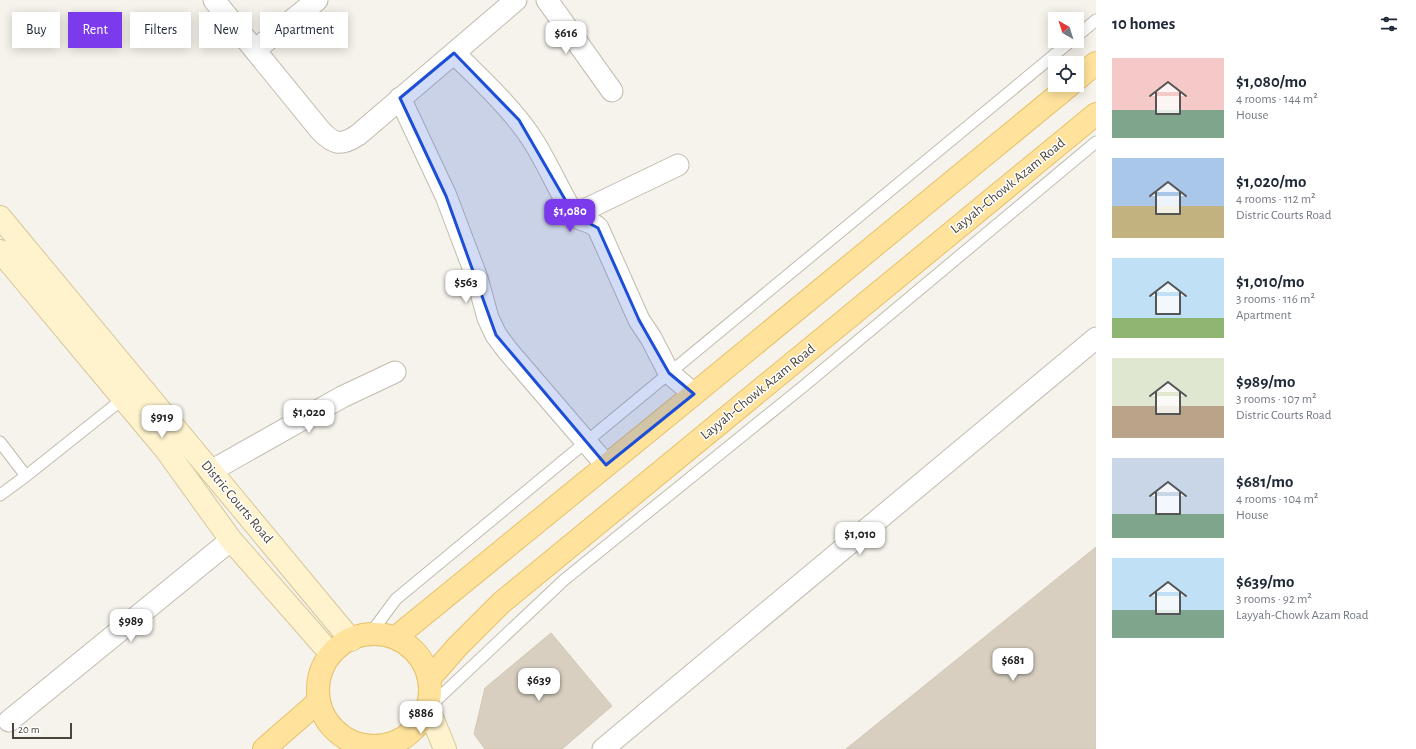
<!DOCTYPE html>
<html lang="en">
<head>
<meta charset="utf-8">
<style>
  :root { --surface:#fff; --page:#f6f6f7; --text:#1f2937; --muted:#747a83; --accent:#7c3aed }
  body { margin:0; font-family:"Alegreya Sans",sans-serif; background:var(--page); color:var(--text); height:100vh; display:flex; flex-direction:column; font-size:15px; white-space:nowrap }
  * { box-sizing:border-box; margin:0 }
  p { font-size:13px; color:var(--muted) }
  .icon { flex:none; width:22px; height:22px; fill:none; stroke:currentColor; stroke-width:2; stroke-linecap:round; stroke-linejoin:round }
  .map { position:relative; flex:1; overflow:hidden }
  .side { display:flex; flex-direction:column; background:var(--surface); width:320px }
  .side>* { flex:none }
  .guide { position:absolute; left:12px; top:12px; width:380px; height:36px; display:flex; gap:8px }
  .needle { width:26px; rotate:321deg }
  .tools { position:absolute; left:1048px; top:12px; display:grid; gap:8px }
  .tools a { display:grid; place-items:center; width:36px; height:36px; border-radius:0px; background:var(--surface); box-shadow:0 2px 10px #0003; font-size:20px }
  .scale { position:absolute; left:12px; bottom:10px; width:60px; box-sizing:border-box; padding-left:4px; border:2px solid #4b4439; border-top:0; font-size:11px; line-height:14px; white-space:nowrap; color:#4b4439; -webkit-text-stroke:3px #fff; paint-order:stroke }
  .price { position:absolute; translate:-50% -34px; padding:0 9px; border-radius:8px; background:#fff; color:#222; font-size:13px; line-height:26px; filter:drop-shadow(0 1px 2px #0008) }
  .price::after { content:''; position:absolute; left:50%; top:24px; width:12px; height:9px; margin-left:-6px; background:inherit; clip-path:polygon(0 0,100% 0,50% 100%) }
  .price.active { background:var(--accent); color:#fff }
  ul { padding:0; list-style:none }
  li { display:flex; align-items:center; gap:12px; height:100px; padding:0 16px }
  li span { display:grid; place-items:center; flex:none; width:112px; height:80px; border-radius:0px; color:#555 }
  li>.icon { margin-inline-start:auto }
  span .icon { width:48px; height:48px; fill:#fffc; stroke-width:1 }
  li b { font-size:17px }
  h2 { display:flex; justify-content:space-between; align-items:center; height:48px; padding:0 16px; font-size:17px }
  .pill { padding:0 14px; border-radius:0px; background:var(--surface); box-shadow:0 2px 10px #0003; font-size:14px; line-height:36px }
  .pill.active { background:var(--accent); color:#fff }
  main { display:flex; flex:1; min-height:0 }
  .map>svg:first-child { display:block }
</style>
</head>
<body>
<main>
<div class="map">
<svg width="1096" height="749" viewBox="0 0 1096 749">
  <rect width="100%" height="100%" fill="#f6f3ec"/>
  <path fill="#d8cfc1" stroke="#d3c7b4" d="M1096,547V749H846Z
    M551,633L612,706L562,749H485L474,734L485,688Z"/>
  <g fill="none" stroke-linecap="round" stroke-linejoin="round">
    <defs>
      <path id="lane" d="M1077,36L1096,20
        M0,442L26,476
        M0,495L26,476L124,398
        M370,634L396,599L1071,41
        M428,708L564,580L805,385L1096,142"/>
      <path id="street" d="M214,0L320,130C334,145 341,146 358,135L516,0
        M547,0L612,91
        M255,50L317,0
        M454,53C481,80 511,107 532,139C548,164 559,191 574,215C581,222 591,220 598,228L639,320L651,338L669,373L694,394
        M400,98L446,196L477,278L488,318L496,335L508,351L606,465
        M574,215L678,165
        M211,471L342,397L395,372
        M9,721L231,540
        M603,749L1096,338"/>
      <path id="secondary" d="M0,217L351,640
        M0,251L166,450L231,540L331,654
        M428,708L445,749
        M380,746L383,749"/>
      <path id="primary" d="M1077,79L1096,63
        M318 690a56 56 0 1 1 112 0a56 56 0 1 1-112 0Z
        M395,638L694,394L1070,85
        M429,679L457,647L501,603L1096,114
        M264,749L319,701"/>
    </defs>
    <use href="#lane" stroke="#c2bbae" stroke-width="13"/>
    <use href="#street" stroke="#c2bbae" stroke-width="23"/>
    <use href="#secondary" stroke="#d6c79b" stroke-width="24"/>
    <use href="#primary" stroke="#e6c16a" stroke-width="24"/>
    <use href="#lane" stroke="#fff" stroke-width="11"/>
    <use href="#street" stroke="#fff" stroke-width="21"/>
    <use href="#secondary" stroke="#fff3cd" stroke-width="22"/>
    <use href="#primary" stroke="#ffe39c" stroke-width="22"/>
  </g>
  <path fill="#1d4ed8" fill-opacity="0.2" stroke="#1d4ed8" stroke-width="3" stroke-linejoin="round" d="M454,53L519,120L574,215L598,228L639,320L669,373L694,394L606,465L496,335L446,196L400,98Z"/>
  <g text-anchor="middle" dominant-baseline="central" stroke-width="3" stroke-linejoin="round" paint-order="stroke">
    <g font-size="14" fill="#4b4439" stroke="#fff">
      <text transform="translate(1008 186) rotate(-39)">Layyah-Chowk Azam Road</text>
      <text transform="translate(758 392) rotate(-39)">Layyah-Chowk Azam Road</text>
      <text transform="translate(237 502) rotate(50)">Distric Courts Road</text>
    </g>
  </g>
</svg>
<div class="tools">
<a><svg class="needle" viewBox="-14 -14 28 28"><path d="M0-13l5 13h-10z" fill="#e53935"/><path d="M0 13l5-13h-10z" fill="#747a83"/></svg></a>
<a><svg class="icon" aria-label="locate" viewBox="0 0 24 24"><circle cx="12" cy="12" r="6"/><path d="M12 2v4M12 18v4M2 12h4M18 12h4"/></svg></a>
</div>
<div class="scale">20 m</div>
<b class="price" style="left:566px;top:55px">$616</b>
<b class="price active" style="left:570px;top:233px">$1,080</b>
<b class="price" style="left:466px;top:304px">$563</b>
<b class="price" style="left:309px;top:434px">$1,020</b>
<b class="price" style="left:162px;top:439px">$919</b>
<b class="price" style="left:860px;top:556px">$1,010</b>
<b class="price" style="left:131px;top:643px">$989</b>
<b class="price" style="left:1013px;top:682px">$681</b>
<b class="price" style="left:539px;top:702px">$639</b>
<b class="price" style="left:421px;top:735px">$886</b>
<div class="guide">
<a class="pill">Buy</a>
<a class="pill active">Rent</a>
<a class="pill">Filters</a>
<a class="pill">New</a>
<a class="pill">Apartment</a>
</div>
</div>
<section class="side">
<h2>10 homes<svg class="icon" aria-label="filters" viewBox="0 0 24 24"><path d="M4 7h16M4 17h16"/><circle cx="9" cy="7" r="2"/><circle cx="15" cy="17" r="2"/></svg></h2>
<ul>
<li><span style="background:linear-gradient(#f6c9c9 65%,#7fa58c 0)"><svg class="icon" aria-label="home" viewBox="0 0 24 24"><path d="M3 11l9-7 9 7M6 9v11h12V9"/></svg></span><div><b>$1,080/mo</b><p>4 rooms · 144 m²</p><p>House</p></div></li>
<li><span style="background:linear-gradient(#a9c7e8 60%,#c2b280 0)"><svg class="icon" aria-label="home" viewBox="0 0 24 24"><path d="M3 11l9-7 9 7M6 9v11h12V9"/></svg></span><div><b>$1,020/mo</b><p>4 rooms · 112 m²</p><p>Distric Courts Road</p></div></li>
<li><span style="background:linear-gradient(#bfe0f5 75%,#8fb573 0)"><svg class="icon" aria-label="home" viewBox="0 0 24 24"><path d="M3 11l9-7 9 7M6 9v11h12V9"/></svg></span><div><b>$1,010/mo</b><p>3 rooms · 116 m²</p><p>Apartment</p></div></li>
<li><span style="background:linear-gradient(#dfe7d0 60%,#b9a48a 0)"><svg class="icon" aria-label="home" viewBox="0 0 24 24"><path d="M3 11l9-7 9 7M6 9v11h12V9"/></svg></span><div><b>$989/mo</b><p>3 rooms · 107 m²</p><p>Distric Courts Road</p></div></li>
<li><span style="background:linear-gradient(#c9d6e8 70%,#7fa58c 0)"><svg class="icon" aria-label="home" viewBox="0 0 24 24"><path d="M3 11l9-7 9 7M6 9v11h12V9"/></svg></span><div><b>$681/mo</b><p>4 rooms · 104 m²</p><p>House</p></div></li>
<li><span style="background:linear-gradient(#bfe0f5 65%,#7fa58c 0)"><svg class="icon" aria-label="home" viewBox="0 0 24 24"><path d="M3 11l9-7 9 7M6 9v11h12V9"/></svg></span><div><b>$639/mo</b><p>3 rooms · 92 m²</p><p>Layyah-Chowk Azam Road</p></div></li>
</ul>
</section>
</main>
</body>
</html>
